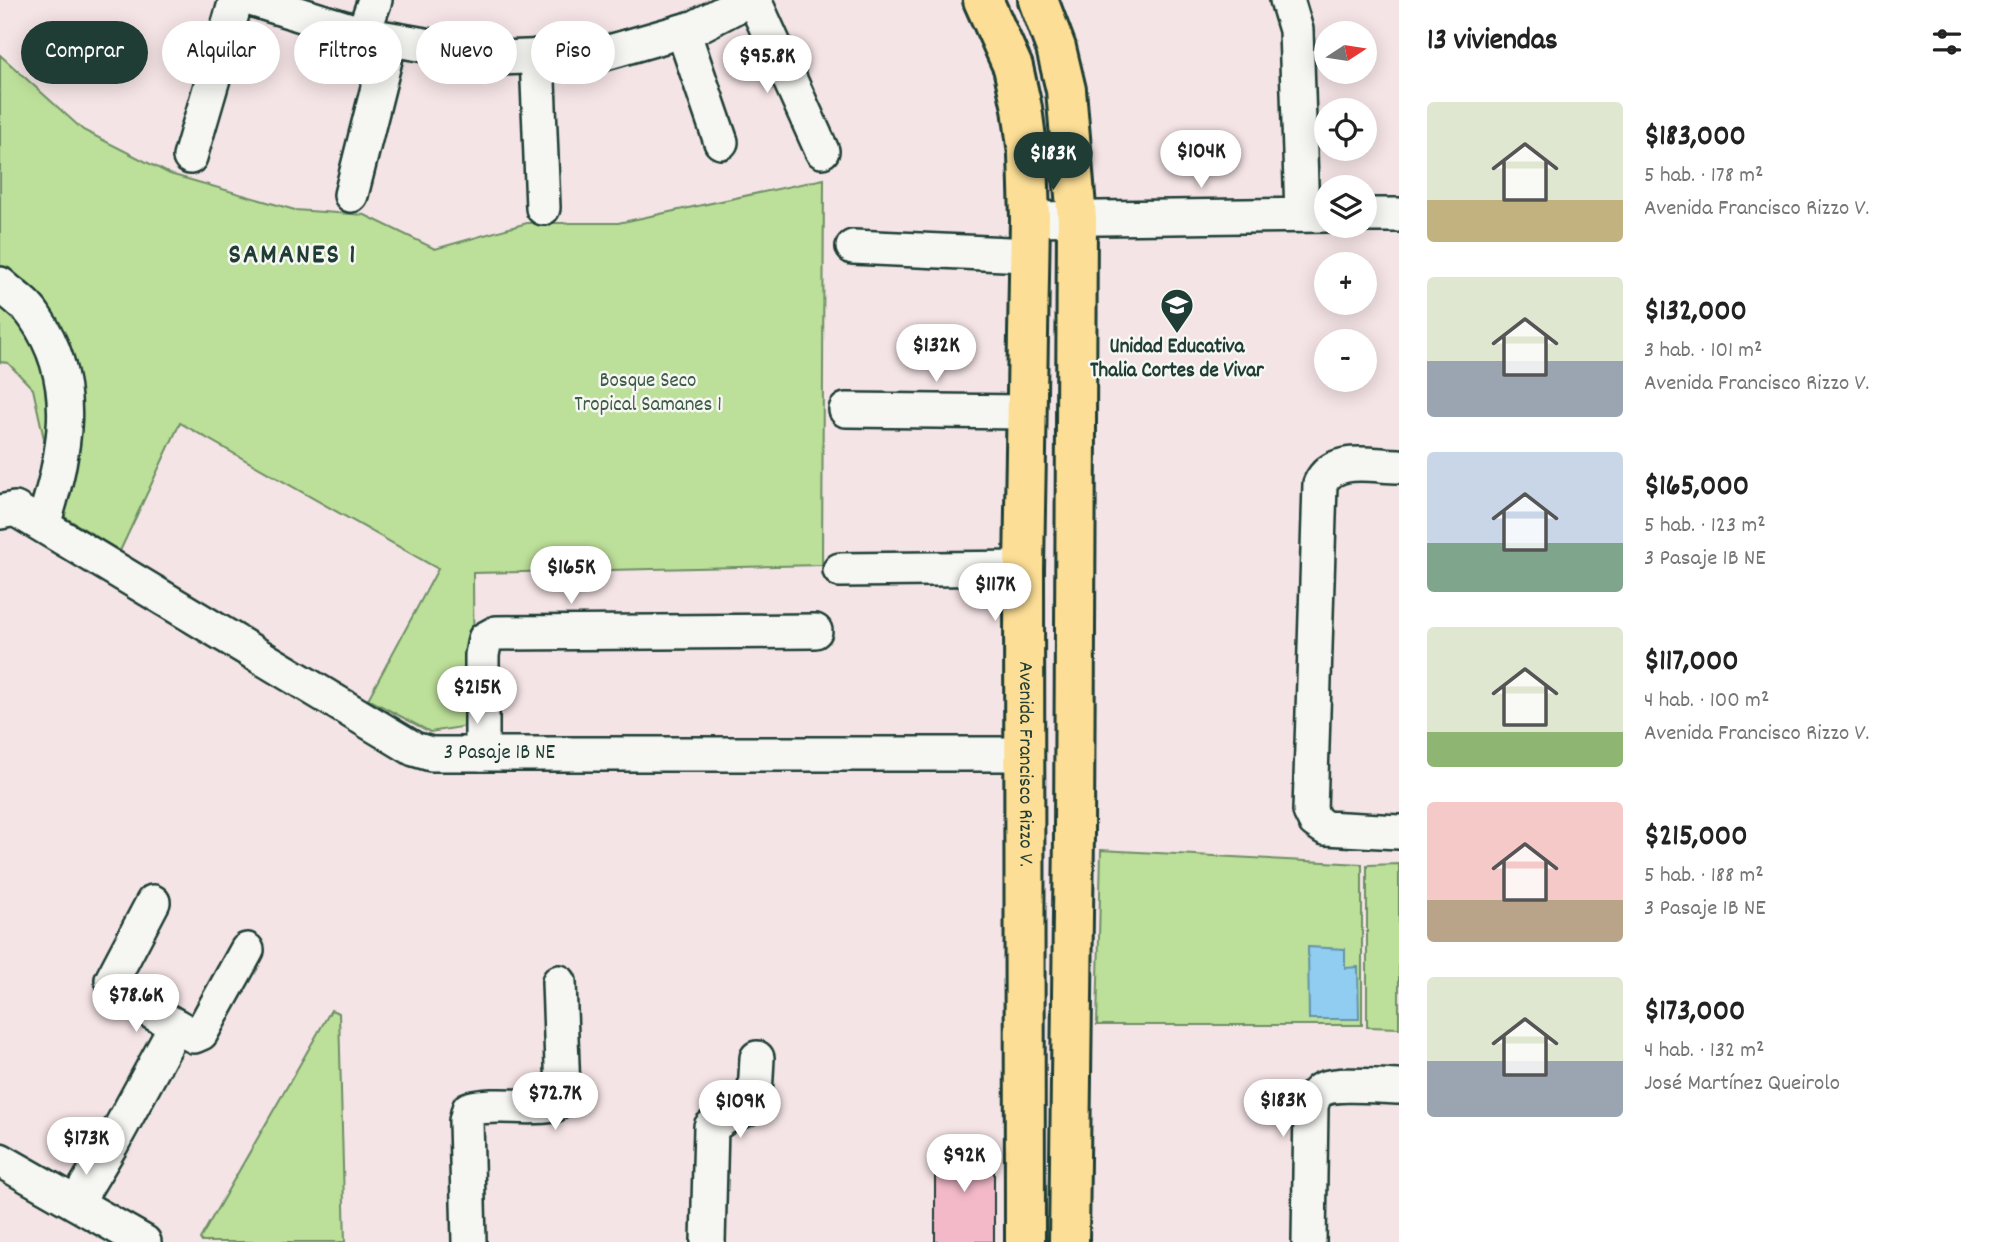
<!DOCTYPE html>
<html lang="es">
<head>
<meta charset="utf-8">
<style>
  :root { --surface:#fff; --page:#f2f2f2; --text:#222; --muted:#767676; --accent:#1f3d34 }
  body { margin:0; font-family:Dekko,sans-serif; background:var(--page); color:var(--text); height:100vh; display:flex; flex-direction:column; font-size:26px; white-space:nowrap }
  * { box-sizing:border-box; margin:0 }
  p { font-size:23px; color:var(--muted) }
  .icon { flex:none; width:38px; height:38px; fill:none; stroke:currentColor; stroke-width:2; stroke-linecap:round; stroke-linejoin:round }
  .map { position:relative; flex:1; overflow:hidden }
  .sheet { display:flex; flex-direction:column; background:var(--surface); width:595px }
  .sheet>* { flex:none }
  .banner { position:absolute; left:21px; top:21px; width:665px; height:63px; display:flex; gap:14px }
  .needle { width:46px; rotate:78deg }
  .tools { position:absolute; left:1314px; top:21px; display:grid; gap:14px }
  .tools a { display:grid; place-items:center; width:63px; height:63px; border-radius:50%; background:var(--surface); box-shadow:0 4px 18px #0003; font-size:35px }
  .price { position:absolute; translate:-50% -60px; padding:0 16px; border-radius:24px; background:#fff; color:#222; font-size:23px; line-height:46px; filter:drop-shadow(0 2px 4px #0008) }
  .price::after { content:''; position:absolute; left:50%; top:42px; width:21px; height:16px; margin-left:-10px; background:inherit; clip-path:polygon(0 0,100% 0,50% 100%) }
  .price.active { background:var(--accent); color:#fff }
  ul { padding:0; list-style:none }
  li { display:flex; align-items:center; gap:21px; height:175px; padding:0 28px }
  li span { display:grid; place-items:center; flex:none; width:196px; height:140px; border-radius:7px; color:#555 }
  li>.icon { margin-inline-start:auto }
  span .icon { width:84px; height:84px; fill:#fffc; stroke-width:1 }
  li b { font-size:30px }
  h2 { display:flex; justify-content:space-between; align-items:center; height:84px; padding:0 28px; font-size:30px }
  .tag { padding:0 24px; border-radius:32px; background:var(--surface); box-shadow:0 4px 18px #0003; font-size:24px; line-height:63px }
  .tag.active { background:var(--accent); color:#fff }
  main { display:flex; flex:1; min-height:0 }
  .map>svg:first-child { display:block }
</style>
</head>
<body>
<main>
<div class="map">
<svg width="1399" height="1242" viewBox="0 0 1399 1242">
  <rect width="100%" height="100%" fill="#f5e4e6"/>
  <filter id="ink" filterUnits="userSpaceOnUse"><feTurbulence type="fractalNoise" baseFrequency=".0143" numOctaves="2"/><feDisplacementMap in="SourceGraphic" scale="14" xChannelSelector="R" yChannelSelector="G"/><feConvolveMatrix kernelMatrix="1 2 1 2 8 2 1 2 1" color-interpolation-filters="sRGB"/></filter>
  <g filter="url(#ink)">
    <path fill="#bcdf99" stroke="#6e8e66" stroke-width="2" d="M0,55L83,130L170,174L295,210L365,215L435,249L527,223H618L824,179L822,565L473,573L474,725L430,732L368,699L438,569L180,423L120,551L32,497L42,474L44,439L33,389L8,363L0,362Z
      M1101,850L1362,864V1025H1097Z
      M1399,864V1028L1367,1027V865Z
      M331,1010L339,1013L345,1242H202L200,1239Z"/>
    <path fill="#91cdf1" stroke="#6393a5" stroke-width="2" d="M1308,947L1345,949V968L1358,967L1359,1019H1309Z"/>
    <path fill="#f3b9c9" stroke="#1f3d34" stroke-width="2" d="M935,1145L994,1146V1242H935Z"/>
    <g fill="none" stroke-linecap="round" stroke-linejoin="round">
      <defs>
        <g id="minor">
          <path d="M254,0L363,34L498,58L602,54L696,27L748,0"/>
          <path d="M754,0L822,151"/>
          <path d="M1287,0L1296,30L1302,215"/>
          <path d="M683,31L721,142"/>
          <path d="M363,34L375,0"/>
          <path d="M537,56L543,208"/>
          <path d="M190,157L236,0"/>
          <path d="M351,195L390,40"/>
          <path d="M1365,215H1399"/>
          <path d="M1030,219L1326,215"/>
          <path d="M853,247L1029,255"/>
          <path d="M0,284C11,294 27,304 35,317C81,383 65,454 43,525"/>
          <path d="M846,410L1025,412"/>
          <path d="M1399,466C1372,466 1333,455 1320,484L1310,811L1315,821L1325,828L1399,832"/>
          <path id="s1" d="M0,512L15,509L414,749L431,754H1026"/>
          <path d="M840,570L1024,568"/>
          <path d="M482,754V655L485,639L496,633L815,631"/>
          <path d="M176,1026L194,1036L201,1033L247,950"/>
          <path d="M0,1160L144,1242"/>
          <path d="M76,1203L111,1145L176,1026L117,992L112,980L153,902"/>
          <path d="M469,1242L466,1121L469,1109C497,1102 526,1110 554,1105L563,1092L559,982"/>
          <path d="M708,1242L711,1127L729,1115L746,1109L755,1095L757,1058"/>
          <path d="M1309,1242L1311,1106C1313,1100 1314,1095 1319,1091C1331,1081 1382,1087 1399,1087"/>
        </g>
        <g id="major">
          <path id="s2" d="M983,0L1013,67L1022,108L1028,154L1030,219L1024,568L1025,1242"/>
          <path d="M1038,0L1056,48L1066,90L1077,219L1074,833L1069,1242"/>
        </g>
      </defs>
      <use href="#minor" stroke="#1f3d34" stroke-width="38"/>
      <use href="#major" stroke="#1f3d34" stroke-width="44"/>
      <use href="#minor" stroke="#f6f6f2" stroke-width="33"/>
      <use href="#major" stroke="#fcde96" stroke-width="38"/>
    </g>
  </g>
  <defs>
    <symbol id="school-pin" viewBox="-11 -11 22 30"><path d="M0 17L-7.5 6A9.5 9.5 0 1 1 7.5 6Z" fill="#1f3d34" stroke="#f6f6f2"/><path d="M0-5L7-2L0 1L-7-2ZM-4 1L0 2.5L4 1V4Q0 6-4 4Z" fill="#fff"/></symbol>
  </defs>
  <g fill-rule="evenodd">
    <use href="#school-pin" x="1158" y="286" width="38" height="52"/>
  </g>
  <g text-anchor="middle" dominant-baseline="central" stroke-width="5" stroke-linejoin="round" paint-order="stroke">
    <g font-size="21" font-weight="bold" fill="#1f3d34" stroke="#f6f6f2">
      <text x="1177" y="348">Unidad Educativa<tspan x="1177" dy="24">Thalia Cortes de Vivar</tspan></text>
    </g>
    <g font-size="21" fill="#3e5d48" stroke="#f6f6f2">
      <text x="648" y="382">Bosque Seco<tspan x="648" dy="24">Tropical Samanes 1</tspan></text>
    </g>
    <g font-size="21" fill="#1f3d34" stroke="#f6f6f2">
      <text stroke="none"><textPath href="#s1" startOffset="567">3 Pasaje 1B NE</textPath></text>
      <text stroke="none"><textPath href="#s2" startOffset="772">Avenida Francisco Rizzo V.</textPath></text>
    </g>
    <g font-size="28" font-weight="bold" letter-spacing="2" fill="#1f3d34" stroke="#f6f6f2">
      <text x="293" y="257">SAMANES 1</text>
    </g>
  </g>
</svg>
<div class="tools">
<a><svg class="needle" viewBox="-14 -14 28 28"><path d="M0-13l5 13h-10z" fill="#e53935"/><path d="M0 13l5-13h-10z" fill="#767676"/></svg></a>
<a><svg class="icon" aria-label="locate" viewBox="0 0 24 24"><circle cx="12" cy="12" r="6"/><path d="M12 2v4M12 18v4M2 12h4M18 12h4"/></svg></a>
<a><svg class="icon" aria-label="layers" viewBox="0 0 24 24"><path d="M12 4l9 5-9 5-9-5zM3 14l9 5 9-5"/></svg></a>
<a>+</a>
<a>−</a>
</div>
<b class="price" style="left:767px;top:95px">$95.8K</b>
<b class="price" style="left:1201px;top:190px">$104K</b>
<b class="price active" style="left:1053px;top:192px">$183K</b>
<b class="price" style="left:936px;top:384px">$132K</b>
<b class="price" style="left:571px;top:606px">$165K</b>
<b class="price" style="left:995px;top:623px">$117K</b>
<b class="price" style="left:477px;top:726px">$215K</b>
<b class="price" style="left:136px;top:1034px">$78.6K</b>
<b class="price" style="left:555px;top:1132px">$72.7K</b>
<b class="price" style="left:1283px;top:1139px">$183K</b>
<b class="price" style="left:740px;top:1140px">$109K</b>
<b class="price" style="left:86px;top:1177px">$173K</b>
<b class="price" style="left:964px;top:1194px">$92K</b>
<div class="banner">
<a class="tag active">Comprar</a>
<a class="tag">Alquilar</a>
<a class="tag">Filtros</a>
<a class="tag">Nuevo</a>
<a class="tag">Piso</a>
</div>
</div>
<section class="sheet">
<h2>13 viviendas<svg class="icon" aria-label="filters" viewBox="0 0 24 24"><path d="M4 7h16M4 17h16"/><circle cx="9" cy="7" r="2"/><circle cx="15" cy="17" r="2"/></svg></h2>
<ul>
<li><span style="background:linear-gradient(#dfe7d0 70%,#c2b280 0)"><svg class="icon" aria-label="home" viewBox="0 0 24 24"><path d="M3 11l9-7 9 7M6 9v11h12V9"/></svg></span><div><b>$183,000</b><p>5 hab. · 178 m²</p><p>Avenida Francisco Rizzo V.</p></div></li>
<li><span style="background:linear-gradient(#dfe7d0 60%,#9aa5b1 0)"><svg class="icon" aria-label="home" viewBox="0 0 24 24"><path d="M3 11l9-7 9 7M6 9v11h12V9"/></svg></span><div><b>$132,000</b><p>3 hab. · 101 m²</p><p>Avenida Francisco Rizzo V.</p></div></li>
<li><span style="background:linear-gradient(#c9d6e8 65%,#7fa58c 0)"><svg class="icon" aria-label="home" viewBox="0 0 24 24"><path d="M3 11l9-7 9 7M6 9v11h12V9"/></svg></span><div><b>$165,000</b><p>5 hab. · 123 m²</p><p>3 Pasaje 1B NE</p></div></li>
<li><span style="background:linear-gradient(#dfe7d0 75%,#8fb573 0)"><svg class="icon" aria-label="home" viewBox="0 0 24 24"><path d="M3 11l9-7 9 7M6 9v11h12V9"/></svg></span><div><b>$117,000</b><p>4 hab. · 100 m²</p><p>Avenida Francisco Rizzo V.</p></div></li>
<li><span style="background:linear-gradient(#f6c9c9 70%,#b9a48a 0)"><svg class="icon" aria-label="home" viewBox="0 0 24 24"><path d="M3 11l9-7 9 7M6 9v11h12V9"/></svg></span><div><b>$215,000</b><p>5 hab. · 188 m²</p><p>3 Pasaje 1B NE</p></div></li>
<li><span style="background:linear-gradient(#dfe7d0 60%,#9aa5b1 0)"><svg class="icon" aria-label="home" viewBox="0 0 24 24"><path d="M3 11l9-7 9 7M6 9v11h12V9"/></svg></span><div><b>$173,000</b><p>4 hab. · 132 m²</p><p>José Martínez Queirolo</p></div></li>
</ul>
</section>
</main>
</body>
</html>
